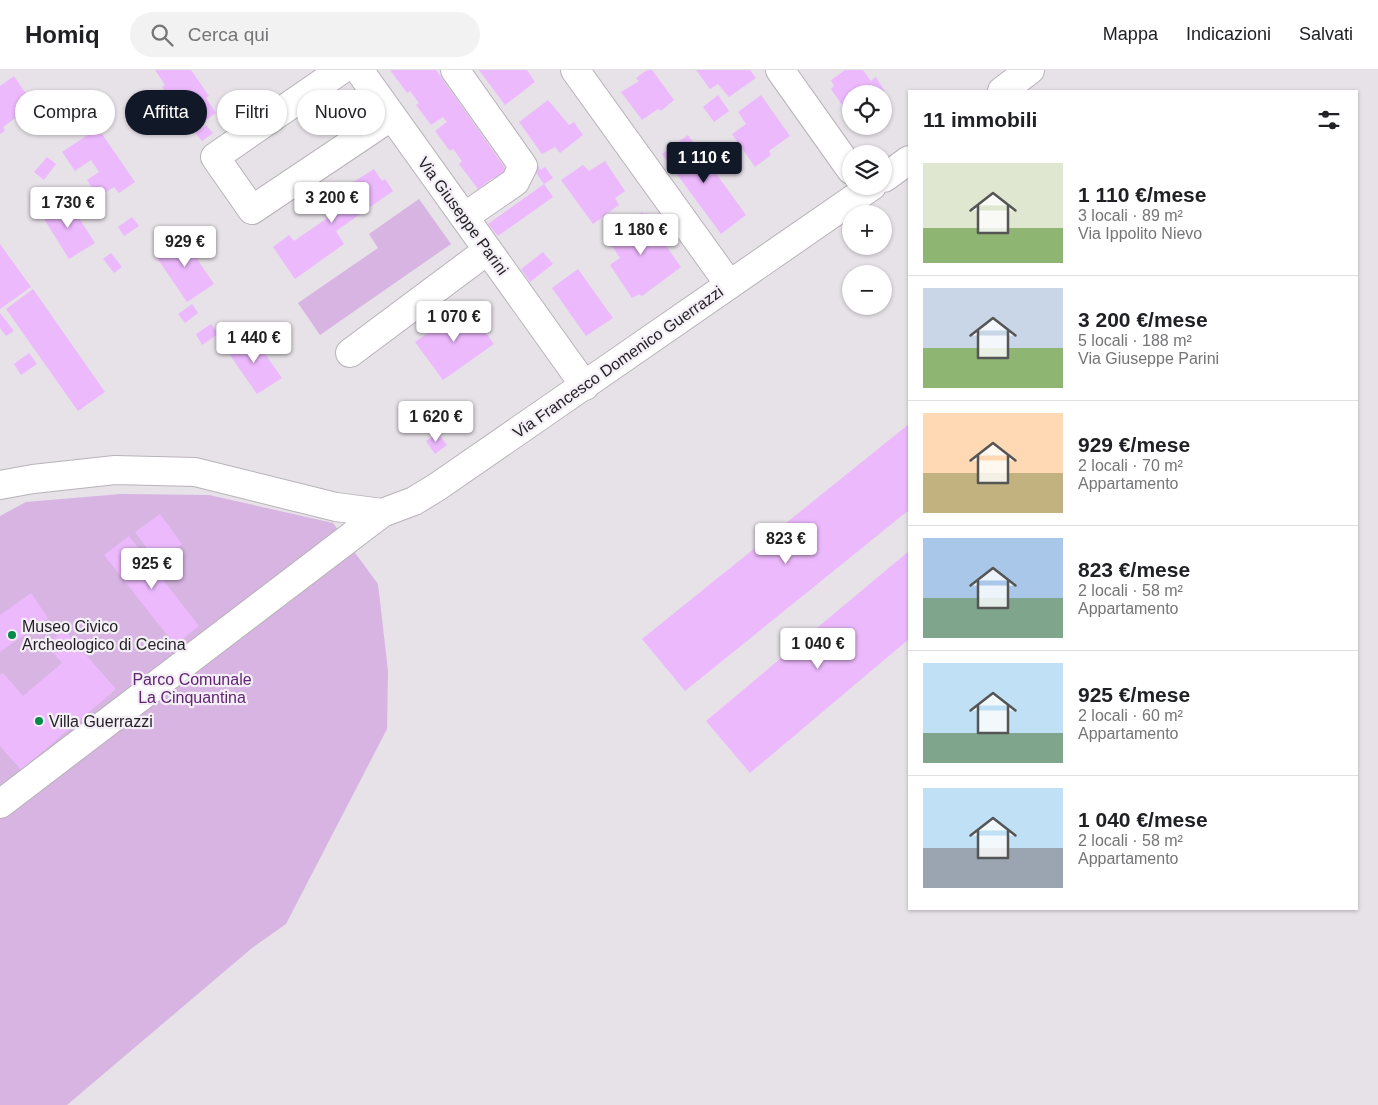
<!DOCTYPE html>
<html lang="it">
<head>
<meta charset="utf-8">
<style>
  :root { --surface:#fff; --page:#f2f2f2; --text:#202124; --muted:#757577; --line:#e0e0e0; --accent:#111827 }
  body { margin:0; font-family:Helvetica,sans-serif; background:var(--page); color:var(--text); height:100vh; display:flex; flex-direction:column; font-size:19px; white-space:nowrap }
  * { box-sizing:border-box; margin:0 }
  p { font-size:16px; color:var(--muted) }
  .icon { flex:none; width:28px; height:28px; fill:none; stroke:currentColor; stroke-width:2; stroke-linecap:round; stroke-linejoin:round }
  .map { position:relative; flex:1; overflow:hidden }
  .details { position:absolute; left:908px; top:20px; width:450px; height:820px; display:flex; flex-direction:column; background:var(--surface); border-radius:0px; box-shadow:0 1px 4px #0004 }
  .details>* { flex:none }
  .guide { position:absolute; left:15px; top:20px; width:475px; height:45px; display:flex; gap:10px }
  .tools { position:absolute; left:842px; top:15px; display:grid; gap:10px }
  .tools a { display:grid; place-items:center; width:50px; height:50px; border-radius:50%; background:var(--surface); box-shadow:0 1px 4px #0004; font-size:25px }
  .price { position:absolute; translate:-50% -42px; padding:0 11px; border-radius:5px; background:#fff; color:#222; font-size:16px; line-height:32px; filter:drop-shadow(0 1px 2px #0008) }
  .price::after { content:''; position:absolute; left:50%; top:30px; width:15px; height:11px; margin-left:-8px; background:inherit; clip-path:polygon(0 0,100% 0,50% 100%) }
  .price.on { background:var(--accent); color:#fff }
  ul { padding:0; list-style:none }
  li { display:flex; align-items:center; gap:15px; height:125px; padding:0 15px }
  li+li { border-top:1px solid var(--line) }
  li span { display:grid; place-items:center; flex:none; width:140px; height:100px; border-radius:0px; color:#555 }
  li>.icon { margin-inline-start:auto }
  span .icon { width:60px; height:60px; fill:#fffc; stroke-width:1 }
  li b { font-size:21px }
  h2 { display:flex; justify-content:space-between; align-items:center; height:60px; padding:0 15px; font-size:21px }
  .chip { padding:0 18px; border-radius:22px; background:var(--surface); box-shadow:0 1px 4px #0004; font-size:18px; line-height:45px }
  .chip.on { background:var(--accent); color:#fff }
  header { display:flex; align-items:center; gap:30px; box-sizing:border-box; height:70px; padding:0 25px; background:var(--surface); border-bottom:1px solid var(--line) }
  header strong { font-size:24px }
  nav { display:flex; gap:28px; margin-inline-start:auto; font-size:18px }
  .search { width:350px; height:45px; background:var(--page); display:flex; align-items:center; gap:12px; box-sizing:border-box; padding:0 18px; border-radius:28px; color:var(--muted); font-size:19px }
  .map>svg:first-child { display:block }
</style>
</head>
<body>
<header>
<strong>Homiq</strong>
<div class="search"><svg class="icon" aria-label="search" viewBox="0 0 24 24"><circle cx="10" cy="10" r="6"/><path d="M15 15l6 6"/></svg>Cerca qui</div>
<nav><a>Mappa</a><a>Indicazioni</a><a>Salvati</a></nav>
</header>
<div class="map">
<svg width="1378" height="1035" viewBox="0 0 1378 1035">
  <rect width="100%" height="100%" fill="#e7e1e8"/>
  <path fill="#d7b4e2" d="M419,129L451,174L320,265L298,233L378,178L369,164Z
    M121,424L209,425L333,453L378,514L388,601L387,659L286,854L252,878L67,1035H0V446L26,432Z"/>
  <path fill="#edb9fd" d="M155,0H191L209,26L206,28L216,43L196,57L186,44L183,46L162,17L165,15Z
    M390,0H436L508,102L496,111L493,108L478,119L459,94L462,91L453,79L450,81L435,61L447,52L443,47L431,55L416,35L419,33L410,21L407,23Z
    M479,0H527L535,12L505,35Z
    M647,0H652L674,30L661,41L658,39L642,50L621,22L639,11L636,8Z
    M696,0H750L756,8L729,27L718,14L710,19Z
    M845,0H863L871,11L876,7L888,27L884,30V24H851V48L831,19L834,16L831,10Z
    M14,6L34,35L3,57L5,61L0,64V16Z
    M718,25L729,41L714,52L703,37Z
    M761,25L790,66L769,81L771,85L755,97L732,64L746,54L738,42Z
    M548,30L569,55L574,52L583,65L560,83L555,77L542,84L519,52Z
    M206,55L213,63L202,71L195,63Z
    M98,58L135,112L119,123L114,117L98,127L87,110L99,102L91,90L75,101L62,82Z
    M688,65L746,145L721,164L662,84Z
    M531,86L541,100L545,97L553,108L544,114L526,89Z
    M47,87L56,94L44,110L34,102Z
    M605,91L625,121L615,128L619,135L593,154L561,110L583,95L589,101Z
    M374,99L382,111L385,109L393,121L336,161L344,174L295,209L273,177L289,165L294,171L329,147L321,136L332,128L331,126Z
    M544,114L553,127L498,166L488,154Z
    M66,128L95,173L69,189L41,144Z
    M642,142L681,197L642,226L639,224L632,228L610,195L620,188L606,167Z
    M132,147L139,156L124,166L118,157Z
    M186,164L201,186L197,189L214,214L187,232L155,185Z
    M0,174L31,217L0,239Z
    M543,182L553,194L530,212L521,199Z
    M111,183L122,197L114,203L103,189Z
    M578,199L613,248L586,266L552,218Z
    M33,219L105,322L78,341L6,239Z
    M192,234L198,243L185,253L178,244Z
    M466,236L494,274L443,310L415,272Z
    M0,243L14,261L6,266L0,258Z
    M211,254L218,264L202,275L196,264Z
    M251,264L282,308L257,324L227,281Z
    M29,283L37,294L21,305L14,294Z
    M909,354V440L685,621L642,569Z
    M438,363L447,375L435,384L426,371Z
    M160,444L182,474L157,492L135,462Z
    M129,466L199,556L175,575L104,485Z
    M909,481V569L750,703L706,651Z
    M31,523L48,548L0,582V545Z
    M64,560L116,619L21,700L0,676V605L3,603L23,626L62,593L46,575Z"/>
  <g fill="none" stroke-linecap="round" stroke-linejoin="round">
    <defs>
      <path id="minor" d="M341,0L215,87L252,140L392,46
        M359,0L585,316
        M455,0L523,96L515,112L464,147
        M575,0L729,214
        M780,0L851,100
        M1002,21L1030,0
        M884,108L909,90
        M350,283L488,180
        M0,415L33,409L115,400L195,402L336,437L382,443L414,431L437,417L872,116
        M0,734L382,443"/>
    </defs>
    <use href="#minor" stroke="#b8b2b9" stroke-width="30"/>
    <use href="#minor" stroke="#fff" stroke-width="28"/>
  </g>
  <g fill="#008a47" stroke="#f4eef6" stroke-width="2">
    <circle cx="12" cy="565" r="5"/>
    <circle cx="39" cy="651" r="5"/>
  </g>
  <g text-anchor="middle" dominant-baseline="central" stroke-width="4.5" stroke-linejoin="round" paint-order="stroke">
    <g font-size="16" fill="#211f22" stroke="#f4eef6">
      <text transform="translate(463 146) rotate(54)">Via Giuseppe Parini</text>
      <text transform="translate(618 292) rotate(-35)">Via Francesco Domenico Guerrazzi</text>
    </g>
    <g font-size="16" fill="#211f22" stroke="#f4eef6" text-anchor="start">
      <text x="22" y="556">Museo Civico<tspan x="22" dy="18">Archeologico di Cecina</tspan></text>
      <text x="49" y="651">Villa Guerrazzi</text>
    </g>
    <g font-size="16" fill="#612472" stroke="#f4eef6">
      <text x="192" y="609">Parco Comunale<tspan x="192" dy="18">La Cinquantina</tspan></text>
    </g>
  </g>
</svg>
<div class="tools">
<a><svg class="icon" aria-label="locate" viewBox="0 0 24 24"><circle cx="12" cy="12" r="6"/><path d="M12 2v4M12 18v4M2 12h4M18 12h4"/></svg></a>
<a><svg class="icon" aria-label="layers" viewBox="0 0 24 24"><path d="M12 4l9 5-9 5-9-5zM3 14l9 5 9-5"/></svg></a>
<a>+</a>
<a>−</a>
</div>
<b class="price on" style="left:704px;top:114px">1 110 €</b>
<b class="price" style="left:332px;top:154px">3 200 €</b>
<b class="price" style="left:68px;top:159px">1 730 €</b>
<b class="price" style="left:641px;top:186px">1 180 €</b>
<b class="price" style="left:185px;top:198px">929 €</b>
<b class="price" style="left:454px;top:273px">1 070 €</b>
<b class="price" style="left:254px;top:294px">1 440 €</b>
<b class="price" style="left:436px;top:373px">1 620 €</b>
<b class="price" style="left:786px;top:495px">823 €</b>
<b class="price" style="left:152px;top:520px">925 €</b>
<b class="price" style="left:818px;top:600px">1 040 €</b>
<div class="guide">
<a class="chip">Compra</a>
<a class="chip on">Affitta</a>
<a class="chip">Filtri</a>
<a class="chip">Nuovo</a>
</div>
<section class="details">
<h2>11 immobili<svg class="icon" aria-label="filters" viewBox="0 0 24 24"><path d="M4 7h16M4 17h16"/><circle cx="9" cy="7" r="2"/><circle cx="15" cy="17" r="2"/></svg></h2>
<ul>
<li><span style="background:linear-gradient(#dfe7d0 65%,#8fb573 0)"><svg class="icon" aria-label="home" viewBox="0 0 24 24"><path d="M3 11l9-7 9 7M6 9v11h12V9"/></svg></span><div><b>1 110 €/mese</b><p>3 locali · 89 m²</p><p>Via Ippolito Nievo</p></div></li>
<li><span style="background:linear-gradient(#c9d6e8 60%,#8fb573 0)"><svg class="icon" aria-label="home" viewBox="0 0 24 24"><path d="M3 11l9-7 9 7M6 9v11h12V9"/></svg></span><div><b>3 200 €/mese</b><p>5 locali · 188 m²</p><p>Via Giuseppe Parini</p></div></li>
<li><span style="background:linear-gradient(#ffd9b3 60%,#c2b280 0)"><svg class="icon" aria-label="home" viewBox="0 0 24 24"><path d="M3 11l9-7 9 7M6 9v11h12V9"/></svg></span><div><b>929 €/mese</b><p>2 locali · 70 m²</p><p>Appartamento</p></div></li>
<li><span style="background:linear-gradient(#a9c7e8 60%,#7fa58c 0)"><svg class="icon" aria-label="home" viewBox="0 0 24 24"><path d="M3 11l9-7 9 7M6 9v11h12V9"/></svg></span><div><b>823 €/mese</b><p>2 locali · 58 m²</p><p>Appartamento</p></div></li>
<li><span style="background:linear-gradient(#bfe0f5 70%,#7fa58c 0)"><svg class="icon" aria-label="home" viewBox="0 0 24 24"><path d="M3 11l9-7 9 7M6 9v11h12V9"/></svg></span><div><b>925 €/mese</b><p>2 locali · 60 m²</p><p>Appartamento</p></div></li>
<li><span style="background:linear-gradient(#bfe0f5 60%,#9aa5b1 0)"><svg class="icon" aria-label="home" viewBox="0 0 24 24"><path d="M3 11l9-7 9 7M6 9v11h12V9"/></svg></span><div><b>1 040 €/mese</b><p>2 locali · 58 m²</p><p>Appartamento</p></div></li>
</ul>
</section>
</div>
</body>
</html>
